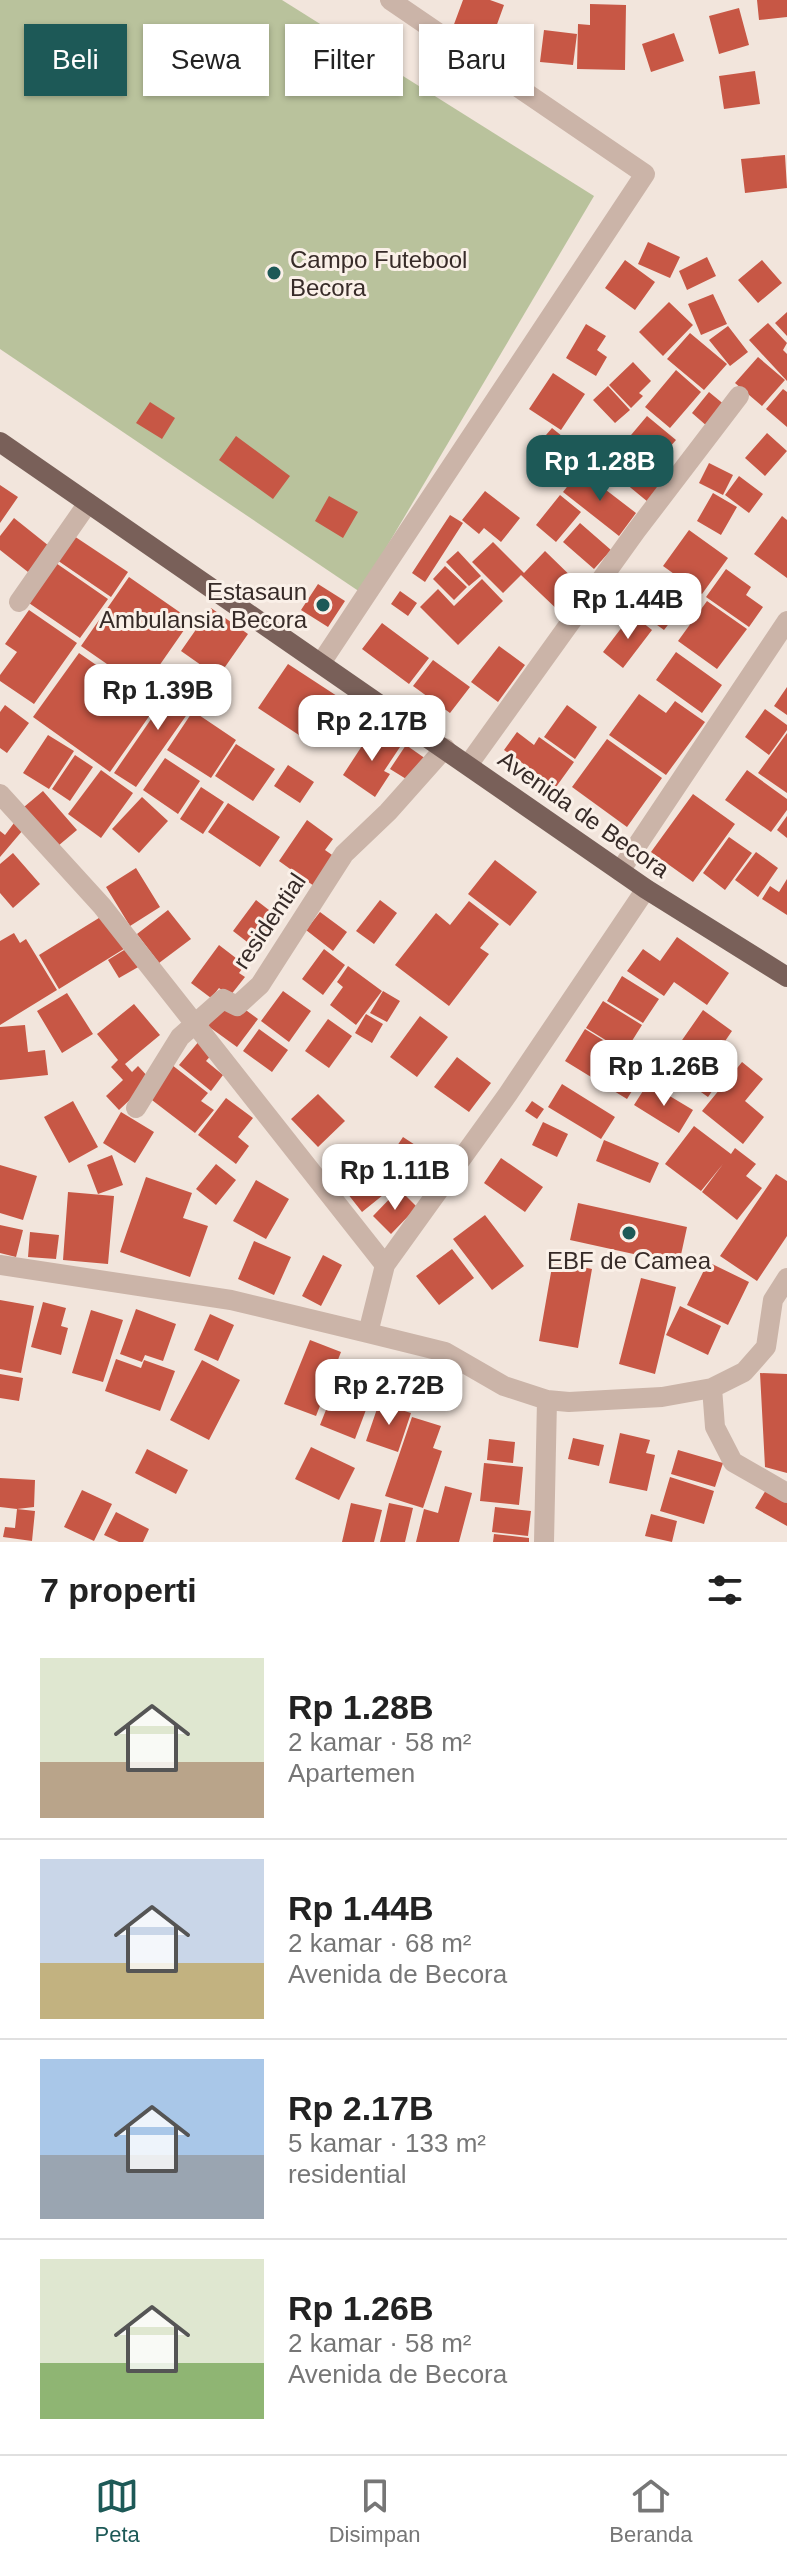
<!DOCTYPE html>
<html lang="id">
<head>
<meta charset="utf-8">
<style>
  :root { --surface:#fff; --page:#f2f2f2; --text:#222; --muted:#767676; --line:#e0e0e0; --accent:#1d5957 }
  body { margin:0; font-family:Helvetica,sans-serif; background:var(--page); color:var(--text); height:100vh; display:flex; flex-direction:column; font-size:30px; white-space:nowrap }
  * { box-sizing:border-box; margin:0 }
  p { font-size:26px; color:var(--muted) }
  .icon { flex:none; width:44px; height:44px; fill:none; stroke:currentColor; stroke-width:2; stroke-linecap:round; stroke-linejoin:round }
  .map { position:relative; height:1542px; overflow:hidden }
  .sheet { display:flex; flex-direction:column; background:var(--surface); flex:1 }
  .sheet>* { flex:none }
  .banner { position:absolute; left:24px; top:24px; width:740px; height:72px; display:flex; gap:16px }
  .price { position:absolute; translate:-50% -68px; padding:0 18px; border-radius:16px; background:#fff; color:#222; font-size:26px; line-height:52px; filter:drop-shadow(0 2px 4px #0008) }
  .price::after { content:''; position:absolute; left:50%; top:48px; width:24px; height:18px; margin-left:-12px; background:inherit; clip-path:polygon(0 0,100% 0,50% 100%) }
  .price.active { background:var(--accent); color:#fff }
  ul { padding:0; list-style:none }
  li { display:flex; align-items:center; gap:24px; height:200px; padding:0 40px }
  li+li { border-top:2px solid var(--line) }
  li span { display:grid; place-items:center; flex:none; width:224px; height:160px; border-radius:0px; color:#555 }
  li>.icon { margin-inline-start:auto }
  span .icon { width:96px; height:96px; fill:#fffc; stroke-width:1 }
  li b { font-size:34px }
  h2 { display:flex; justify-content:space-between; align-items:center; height:96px; padding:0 40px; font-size:34px }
  .tag { padding:0 28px; border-radius:0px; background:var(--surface); box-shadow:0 2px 6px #0004; font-size:28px; line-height:72px }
  .tag.active { background:var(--accent); color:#fff }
  .menu { display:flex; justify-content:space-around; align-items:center; height:112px; border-top:2px solid var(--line); background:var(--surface); font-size:22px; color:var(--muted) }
  .menu a { display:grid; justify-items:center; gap:4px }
  .menu .active { color:var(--accent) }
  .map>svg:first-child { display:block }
</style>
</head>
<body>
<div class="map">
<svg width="787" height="1542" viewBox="0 0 787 1542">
  <rect width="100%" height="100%" fill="#f2e5dc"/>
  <path fill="#b9c29c" d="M0,0H282L594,196L360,592L0,349Z"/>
  <path fill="#c75745" d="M463,0H490L504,5L491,41L453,27Z
    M757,0H787V17L759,20Z
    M590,4L626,5L625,70L577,69L578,24L590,25Z
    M739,8L749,45L719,54L709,16Z
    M544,30L577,34L573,65L540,62Z
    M674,33L684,61L651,72L642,44Z
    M755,71L760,104L724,109L719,76Z
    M785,155L787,188L745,193L741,159Z
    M648,242L680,257L670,278L638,264Z
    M707,257L716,276L687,290L679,271Z
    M625,260L655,282L635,310L605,288Z
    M762,260L782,283L758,303L738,280Z
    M713,294L727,324L701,335L688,304Z
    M669,302L693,325L663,356L639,332Z
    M787,312V336L775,323Z
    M768,323L787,343L783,350L787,354V381L749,340Z
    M586,324L606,336L597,350L607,357L596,376L566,358Z
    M728,326L748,352L730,366L709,340Z
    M690,333L727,364L704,390L667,359Z
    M758,357L785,380L762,406L735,383Z
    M633,362L651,381L639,393L643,396L631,408L609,385Z
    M676,370L701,392L670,428L645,407Z
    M553,373L585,394L561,430L529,409Z
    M608,386L630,410L615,423L593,400Z
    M783,389L787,392V427L766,409Z
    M709,392L726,406L708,427L692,413Z
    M150,402L175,418L162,439L136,423Z
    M647,416L676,440L662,456L673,465L666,474L626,441Z
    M552,428L583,453L565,474L534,449Z
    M767,433L787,451L765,476L745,458Z
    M236,436L290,476L273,499L219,460Z
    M626,448L665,481L648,502L608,469Z
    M709,463L733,475L723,495L699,483Z
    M580,470L636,513L619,536L563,492Z
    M739,476L763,494L749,513L725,495Z
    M0,485L18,497L0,523Z
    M485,491L520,518L501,542L484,528L479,534L462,520Z
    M713,493L737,507L721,535L697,521Z
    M560,495L581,512L556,542L536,525Z
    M329,496L358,512L343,538L315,521Z
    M450,515L463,523L425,582L412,573Z
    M782,516L787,520V578L754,554Z
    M14,518L49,546L28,572L0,550V536Z
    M580,523L611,550L594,569L563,542Z
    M689,530L728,558L702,594L663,566Z
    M71,534L128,572L111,597L54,558Z
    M493,542L524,573L545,551L585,590L562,614L521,575L503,593L472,562Z
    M458,551L481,576L469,586L446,562Z
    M53,561L108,599L80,638L26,601Z
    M445,566L467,587L454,600L433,579Z
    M726,569L751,587L746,595L763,607L749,627L706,597Z
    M129,577L191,620L143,689L81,646Z
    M482,579L503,601L458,645L420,607L438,589L454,606Z
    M318,584L345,601L328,627L301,610Z
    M655,589L681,608L664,630L639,612Z
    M400,591L417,603L408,616L391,604Z
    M707,601L747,629L717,669L678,641Z
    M211,608L248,634L218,677L181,651Z
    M29,610L77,643L34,704L0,681V675L17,652L5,644Z
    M632,614L652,630L623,668L603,652Z
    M382,623L429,658L409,684L362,649Z
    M499,646L525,665L498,702L471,682Z
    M676,652L722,685L702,713L656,680Z
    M79,653L145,699L160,678L171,685L110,772L33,717Z
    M433,660L470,687L450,713L413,686Z
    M288,664L337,696L308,741L258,708Z
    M180,677L202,693L136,787L114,773Z
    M787,687V715L774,706Z
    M639,694L666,713L675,701L705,722L666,775L609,735Z
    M5,705L29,723L7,753L0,748V712Z
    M567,705L597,727L575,759L544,737Z
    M765,709L787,725V730L769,755L745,737Z
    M193,711L236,740L211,778L167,750Z
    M373,729L400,747L384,771L390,774L375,797L343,775Z
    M517,732L534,745L539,737L574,762L556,787L504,750Z
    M787,733V793L758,773Z
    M48,735L74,751L49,789L23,773Z
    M607,739L662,778L627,827L572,787Z
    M236,744L275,769L253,801L215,776Z
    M406,745L426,759L411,782L390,769Z
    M75,755L93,767L70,801L52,789Z
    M165,758L200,781L178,814L143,790Z
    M288,765L314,782L300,803L274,786Z
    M101,770L133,793L101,838L68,814Z
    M747,770L787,799V810L771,832L725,800Z
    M201,787L224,802L203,834L180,819Z
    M43,791L77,830L52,851L18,812Z
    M693,794L735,824L693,882L651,852Z
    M142,797L168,821L139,853L112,829Z
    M228,803L280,837L260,867L208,832Z
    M787,816V838L777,830Z
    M307,820L333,839L325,850L335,857L314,886L279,861Z
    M14,823L23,830L0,857V831L5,835Z
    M729,837L752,853L725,890L703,873Z
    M756,852L778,868L758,897L735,880Z
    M13,853L40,884L13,908L0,893V864Z
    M495,860L537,892L510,926L468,894Z
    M136,868L160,907L130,926L106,887Z
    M787,879V915L762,899L770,886L779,892Z
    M256,900L278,917L255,948L233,931Z
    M380,900L397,913L374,944L356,931Z
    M469,901L499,924L480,948L489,954L449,1006L395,965L436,913L450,925Z
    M168,910L191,939L159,963L137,934Z
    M320,912L347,932L333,951L306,930Z
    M107,913L127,947L59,989L39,955Z
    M14,933L20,943L26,939L57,990L0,1025V941Z
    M677,937L729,973L707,1005L674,982L664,996L627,971L643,949L660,961Z
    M219,945L245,965L239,973L245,977L230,996L219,988L211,998L191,983Z
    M129,947L140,966L119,978L108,960Z
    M324,949L345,965L323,995L302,979Z
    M348,966L382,991L356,1025L330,1005L343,987L337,982Z
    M622,976L659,999L643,1023L607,1001Z
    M283,991L311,1011L289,1042L261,1021Z
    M383,991L400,1001L387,1022L370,1013Z
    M67,993L93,1034L62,1053L37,1011Z
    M603,1001L642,1025L625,1052L586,1028Z
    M225,1003L243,1008L258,1019L237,1047L208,1026Z
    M134,1004L160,1035L125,1064L132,1072L138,1066L151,1080L119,1110L106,1096L123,1080L111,1067L118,1060L97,1034Z
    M703,1010L732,1031L712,1060L727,1070L708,1097L664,1066Z
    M366,1014L383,1024L372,1043L355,1033Z
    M420,1016L448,1037L417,1077L390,1057Z
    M328,1019L352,1036L329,1068L305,1051Z
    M25,1025L28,1052L45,1050L48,1075L0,1080V1027Z
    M259,1029L288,1050L272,1072L243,1051Z
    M585,1029L647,1067L627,1099L565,1061Z
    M200,1040L214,1052L206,1061L223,1075L211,1091L179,1065Z
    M457,1057L491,1083L469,1112L434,1087Z
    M742,1062L763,1079L745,1101L764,1117L743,1144L702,1111Z
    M172,1065L208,1093L201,1101L214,1110L195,1133L148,1097Z
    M648,1083L693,1110L679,1133L634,1105Z
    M562,1084L615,1117L601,1139L548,1107Z
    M318,1094L345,1121L318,1147L291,1119Z
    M226,1098L253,1118L238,1137L249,1146L236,1164L198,1135Z
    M73,1101L98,1147L69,1163L44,1117Z
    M532,1101L544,1109L537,1119L525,1111Z
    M121,1112L154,1132L135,1163L103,1143Z
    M543,1122L568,1134L557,1157L532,1145Z
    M694,1126L731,1154L735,1148L756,1164L746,1176L762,1188L737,1220L702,1192L723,1164L701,1191L665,1164Z
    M403,1137L441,1162L421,1192L383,1167Z
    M604,1140L659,1163L650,1183L596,1161Z
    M112,1155L123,1185L98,1194L87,1165Z
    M501,1158L543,1187L525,1212L484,1183Z
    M216,1164L236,1180L216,1205L196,1189Z
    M366,1164L388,1191L362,1212L340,1184Z
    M0,1165L37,1176L23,1220L0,1213Z
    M776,1174L787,1181V1236L757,1281L720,1256Z
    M146,1177L192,1193L183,1218L208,1226L190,1277L120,1252Z
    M256,1180L289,1199L266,1239L233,1221Z
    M399,1189L417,1207L391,1234L373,1216Z
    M68,1192L114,1196L108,1264L63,1260Z
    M578,1203L687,1227L679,1264L570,1240Z
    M485,1215L524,1266L492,1290L453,1239Z
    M0,1225L23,1230L16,1257L0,1253Z
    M30,1232L59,1235L56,1259L28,1257Z
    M254,1241L291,1257L274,1295L238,1279Z
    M452,1249L474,1278L439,1305L416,1276Z
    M323,1255L342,1265L321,1306L302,1296Z
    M553,1261L592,1269L578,1348L539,1341Z
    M708,1262L749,1282L728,1325L687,1305Z
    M641,1278L676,1287L655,1374L619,1364Z
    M0,1300L34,1306L21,1373L0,1369Z
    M43,1302L66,1308L61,1326L68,1328L61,1355L31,1347Z
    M680,1306L721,1326L708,1355L666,1335Z
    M136,1309L176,1324L163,1361L145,1355L142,1362L120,1354Z
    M91,1310L123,1320L103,1382L72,1373Z
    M210,1314L234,1325L218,1361L194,1350Z
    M310,1340L341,1352L316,1416L284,1404Z
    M116,1359L141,1368L144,1360L175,1371L160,1411L105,1391Z
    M202,1360L240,1380L209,1440L170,1420Z
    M341,1372L375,1386L355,1439L320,1425Z
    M760,1373L787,1374V1473L765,1467Z
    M0,1374L23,1378L19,1401L0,1398Z
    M379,1403L411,1413L398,1452L366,1441Z
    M412,1417L441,1426L433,1448L442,1451L423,1508L385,1496Z
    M620,1433L650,1440L646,1453L655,1455L647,1491L609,1483Z
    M573,1438L604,1445L599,1466L568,1459Z
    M489,1439L515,1442L513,1463L487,1460Z
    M311,1447L355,1468L339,1500L295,1479Z
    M147,1449L188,1470L176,1494L135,1473Z
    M678,1450L723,1463L715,1487L671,1474Z
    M484,1463L523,1467L519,1505L480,1501Z
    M670,1477L714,1491L704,1524L660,1511Z
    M0,1478L35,1480L34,1507L17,1509L0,1507Z
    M769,1485L787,1495V1526L755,1508Z
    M445,1486L472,1493L459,1542H416L424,1509L438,1513Z
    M82,1490L112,1504L94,1541L64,1527Z
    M351,1503L382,1510L374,1542H342Z
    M389,1503L413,1508L405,1542H380Z
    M495,1507L531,1511L528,1536L492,1532Z
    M17,1509L35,1511L32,1541L3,1537L5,1527L15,1528Z
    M116,1512L149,1529L143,1542H119L104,1535Z
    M651,1514L677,1521L672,1542L645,1536Z
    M494,1534L529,1538V1542H493Z"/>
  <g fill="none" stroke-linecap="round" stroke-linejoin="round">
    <path stroke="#cbb4a8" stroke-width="20" d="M19,602L88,503
      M321,663L645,174L390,0
      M468,765L636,531L739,396
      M0,794L102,906L385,1265
      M620,871L787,621
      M136,1108L180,1037L223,999L237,1006L260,985L344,854L388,812L445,748
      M0,1265L231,1300L368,1333L445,1352L504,1386L547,1400L569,1402L662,1397L712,1388L744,1372L766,1347L773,1300L787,1278
      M368,1333L385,1265L508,1094L646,889
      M712,1388L715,1427L733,1462L787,1493
      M544,1542L547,1400"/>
    <path stroke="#796059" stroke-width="20" d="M0,442L646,889L787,977"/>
  </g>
  <g fill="#1d5957" stroke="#faf0e8" stroke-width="3">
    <circle cx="274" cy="273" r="8"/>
    <circle cx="323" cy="605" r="8"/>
    <circle cx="629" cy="1233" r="8"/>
  </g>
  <g text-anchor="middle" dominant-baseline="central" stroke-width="6" stroke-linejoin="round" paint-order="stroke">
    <g font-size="24" fill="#372b28" stroke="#faf0e8" text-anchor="start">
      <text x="290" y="259">Campo Futebool<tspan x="290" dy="28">Becora</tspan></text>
      <text x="307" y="591" text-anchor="end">Estasaun<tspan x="307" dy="28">Ambulansia Becora</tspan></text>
      <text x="629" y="1260" text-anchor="middle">EBF de Camea</text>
    </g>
    <g font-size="24" fill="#372b28" stroke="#faf0e8">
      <text transform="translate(584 814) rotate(35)">Avenida de Becora</text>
      <text transform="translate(269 921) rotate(-56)">residential</text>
    </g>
  </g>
</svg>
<b class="price active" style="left:600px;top:503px">Rp 1.28B</b>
<b class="price" style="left:628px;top:641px">Rp 1.44B</b>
<b class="price" style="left:158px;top:732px">Rp 1.39B</b>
<b class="price" style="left:372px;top:763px">Rp 2.17B</b>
<b class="price" style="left:664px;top:1108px">Rp 1.26B</b>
<b class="price" style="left:395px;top:1212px">Rp 1.11B</b>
<b class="price" style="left:389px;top:1427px">Rp 2.72B</b>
<div class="banner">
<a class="tag active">Beli</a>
<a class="tag">Sewa</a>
<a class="tag">Filter</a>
<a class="tag">Baru</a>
</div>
</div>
<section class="sheet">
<h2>7 properti<svg class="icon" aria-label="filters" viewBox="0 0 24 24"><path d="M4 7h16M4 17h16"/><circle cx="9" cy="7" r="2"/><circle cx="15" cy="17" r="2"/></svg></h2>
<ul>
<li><span style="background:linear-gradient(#dfe7d0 65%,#b9a48a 0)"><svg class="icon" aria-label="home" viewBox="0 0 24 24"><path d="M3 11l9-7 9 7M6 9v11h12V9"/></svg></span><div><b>Rp 1.28B</b><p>2 kamar · 58 m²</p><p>Apartemen</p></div></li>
<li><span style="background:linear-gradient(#c9d6e8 65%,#c2b280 0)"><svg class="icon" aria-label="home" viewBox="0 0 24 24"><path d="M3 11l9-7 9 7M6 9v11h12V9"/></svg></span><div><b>Rp 1.44B</b><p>2 kamar · 68 m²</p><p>Avenida de Becora</p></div></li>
<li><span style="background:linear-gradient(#a9c7e8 60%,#9aa5b1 0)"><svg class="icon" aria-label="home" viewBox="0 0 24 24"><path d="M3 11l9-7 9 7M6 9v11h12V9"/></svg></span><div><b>Rp 2.17B</b><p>5 kamar · 133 m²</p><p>residential</p></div></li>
<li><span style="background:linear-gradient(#dfe7d0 65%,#8fb573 0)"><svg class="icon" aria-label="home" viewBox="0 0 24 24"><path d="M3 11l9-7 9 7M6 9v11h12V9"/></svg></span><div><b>Rp 1.26B</b><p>2 kamar · 58 m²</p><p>Avenida de Becora</p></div></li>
</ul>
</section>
<nav class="menu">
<a class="active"><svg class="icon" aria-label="map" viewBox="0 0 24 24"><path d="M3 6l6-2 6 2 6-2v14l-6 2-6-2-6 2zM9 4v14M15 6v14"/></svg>Peta</a>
<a><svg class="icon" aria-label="saved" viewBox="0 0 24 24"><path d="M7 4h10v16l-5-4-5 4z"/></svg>Disimpan</a>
<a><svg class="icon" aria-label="home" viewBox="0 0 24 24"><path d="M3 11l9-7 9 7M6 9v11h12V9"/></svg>Beranda</a>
</nav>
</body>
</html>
